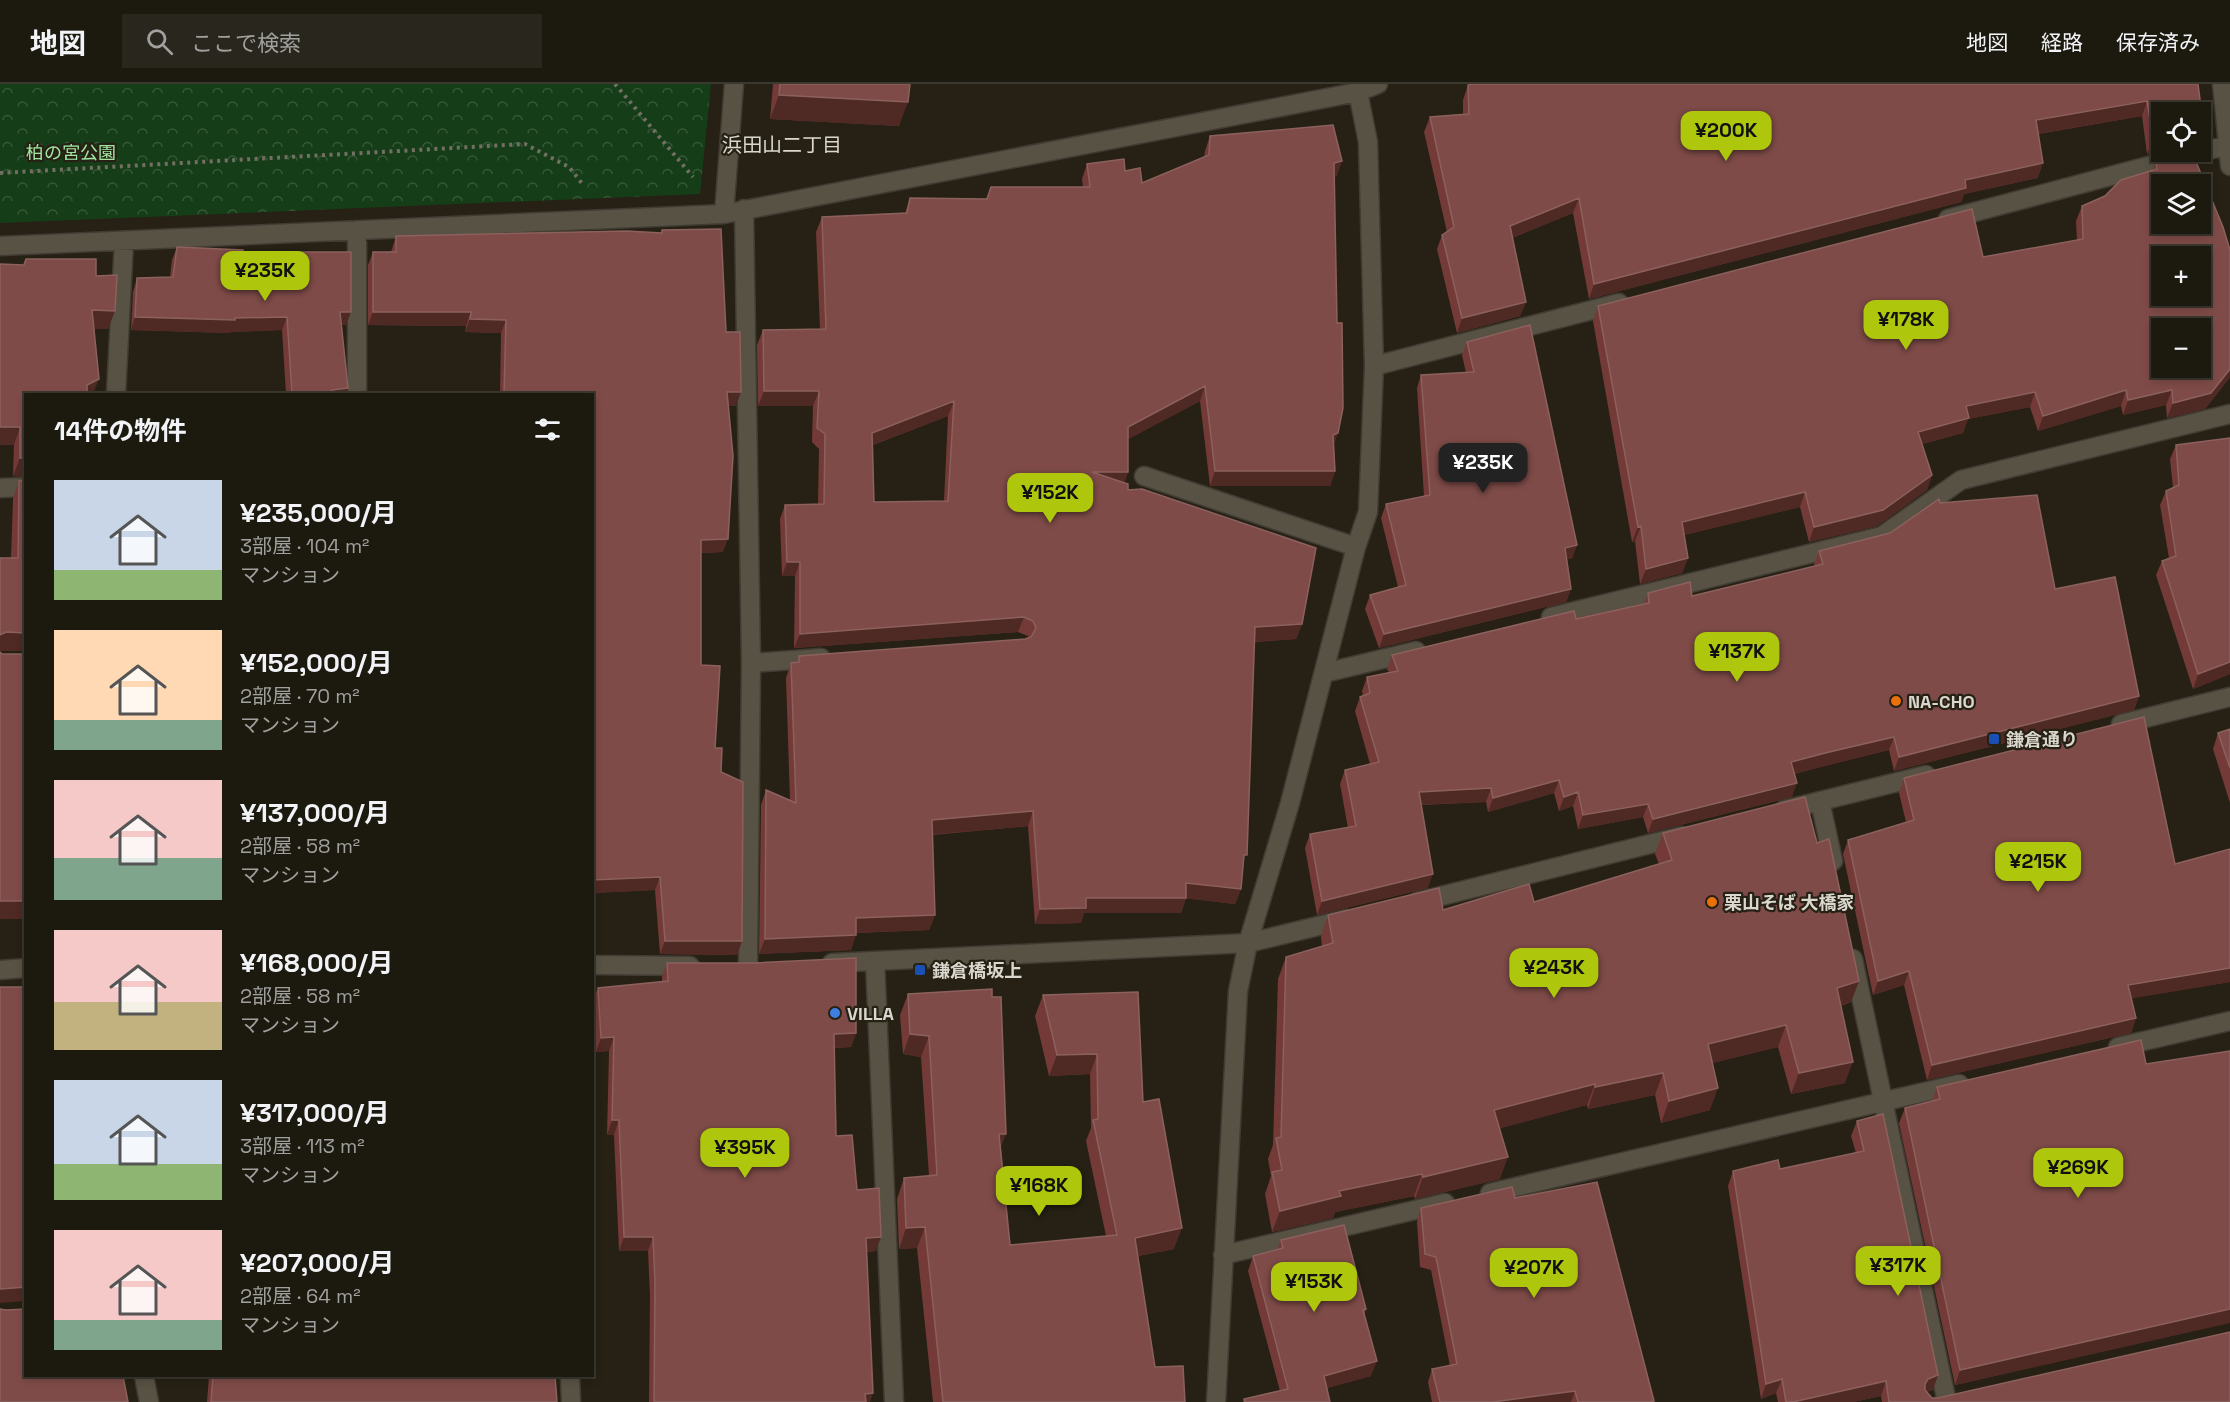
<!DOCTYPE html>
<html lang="ja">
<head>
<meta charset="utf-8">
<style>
  :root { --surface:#1c190f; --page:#29261d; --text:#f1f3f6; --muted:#a0a09e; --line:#3a382f; --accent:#aec60b }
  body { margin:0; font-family:"Space Grotesk","Noto Sans JP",sans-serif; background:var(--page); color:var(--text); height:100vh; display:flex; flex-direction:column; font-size:22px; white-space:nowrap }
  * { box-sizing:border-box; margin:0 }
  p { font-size:20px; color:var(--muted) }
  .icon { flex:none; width:33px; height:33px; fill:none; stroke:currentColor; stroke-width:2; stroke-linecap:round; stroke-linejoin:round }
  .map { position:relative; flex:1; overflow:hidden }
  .sheet { position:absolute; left:24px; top:309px; width:570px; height:984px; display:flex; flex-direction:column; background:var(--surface); border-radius:0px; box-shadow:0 3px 9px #0003,0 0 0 2px var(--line) }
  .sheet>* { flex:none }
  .fabs { position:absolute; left:2151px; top:18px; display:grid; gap:12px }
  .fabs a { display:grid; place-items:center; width:60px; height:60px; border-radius:0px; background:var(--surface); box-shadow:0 3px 9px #0003,0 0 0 2px var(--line); font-size:30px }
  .price { position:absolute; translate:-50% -51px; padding:0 14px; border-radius:12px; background:var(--accent); color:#111; font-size:20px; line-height:39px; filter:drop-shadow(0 2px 3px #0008) }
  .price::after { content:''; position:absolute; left:50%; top:36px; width:18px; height:14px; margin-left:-9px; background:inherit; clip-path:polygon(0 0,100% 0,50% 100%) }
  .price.on { background:#222; color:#fff }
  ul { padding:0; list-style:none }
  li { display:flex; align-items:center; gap:18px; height:150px; padding:0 30px }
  li span { display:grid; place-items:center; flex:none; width:168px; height:120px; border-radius:0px; color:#555 }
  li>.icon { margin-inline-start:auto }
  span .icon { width:72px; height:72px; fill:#fffc; stroke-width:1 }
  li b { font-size:26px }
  h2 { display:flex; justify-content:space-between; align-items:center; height:72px; padding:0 30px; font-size:26px }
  header { display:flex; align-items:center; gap:36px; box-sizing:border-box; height:84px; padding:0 30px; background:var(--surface); border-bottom:2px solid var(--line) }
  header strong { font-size:28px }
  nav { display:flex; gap:33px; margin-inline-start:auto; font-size:21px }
  .search { width:420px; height:54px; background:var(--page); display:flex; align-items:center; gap:15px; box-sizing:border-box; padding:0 21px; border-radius:0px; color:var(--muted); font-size:22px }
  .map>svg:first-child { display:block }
</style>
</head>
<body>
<header>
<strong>地図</strong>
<div class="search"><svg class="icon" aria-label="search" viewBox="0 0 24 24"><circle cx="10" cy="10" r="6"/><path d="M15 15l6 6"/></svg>ここで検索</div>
<nav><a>地図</a><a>経路</a><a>保存済み</a></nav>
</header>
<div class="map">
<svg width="2230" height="1318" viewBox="0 0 2230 1318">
  <defs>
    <pattern id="park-crowns" width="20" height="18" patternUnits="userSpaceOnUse" patternTransform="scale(1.5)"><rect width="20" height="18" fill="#153d17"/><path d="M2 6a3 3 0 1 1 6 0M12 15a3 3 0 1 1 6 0" fill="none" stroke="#365838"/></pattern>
  </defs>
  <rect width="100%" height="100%" fill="#262114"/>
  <path fill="url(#park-crowns)" d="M0,0H711L700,110L0,139Z"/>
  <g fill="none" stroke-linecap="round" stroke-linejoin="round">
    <defs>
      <path id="minor" d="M2222,0L2230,82
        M744,125L751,579L748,882
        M724,130L734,0
        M1948,135L2228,61
        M357,146V310
        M0,162L724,130L1358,8L1378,0
        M1374,282L1619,219
        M116,310L124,157
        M1144,392L1356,463
        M0,404L26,403
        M1551,533L1882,452L1961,396L2230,330
        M751,579L821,574
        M1324,589L1416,567
        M2121,640L2230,613
        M1820,717L1833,777
        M1784,726L1926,691
        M1417,818L1682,752
        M1853,875L1946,1314
        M875,877L894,1318
        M832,879L1248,859L1347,835
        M592,881L690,882
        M0,886L26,884
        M2118,963L2230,937
        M1490,1109L1959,1000
        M1223,1171L1445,1119
        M144,1292L149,1318
        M570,1292L571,1318
        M1216,1318L1238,907L1248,859L1290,719L1356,463L1368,428L1374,282L1368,58L1358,8"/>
    </defs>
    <use href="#minor" stroke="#403b33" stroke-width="21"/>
    <path stroke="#736f63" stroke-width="4" stroke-dasharray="3 4.5" stroke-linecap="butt" d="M615,0L693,93
      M0,89L525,60L569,83L584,102"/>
    <use href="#minor" stroke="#575243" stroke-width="18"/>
  </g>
  <path fill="#733a38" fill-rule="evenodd" d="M773,0H910L899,42L770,35Z
    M2198,0L2200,28L2162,67L2147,70L2142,32L2038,50V94L1964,110L1961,118L1589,215L1573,129L1512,154L1526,218L1520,232L1457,249L1437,165L1442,151L1447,148L1424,48L1430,33L1463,30V16L1468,1Z
    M1210,52L1337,92H1334V362L1335,387L1330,402H1210L1200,317L1128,355V388L1124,399L1128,406L1302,540L1296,555L1254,558L1243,781L1241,805L1235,820L1186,814L1181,829H1084L1081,839L1035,840L1028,742L932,751L935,831L929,846L856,849L851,866L759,870L761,721L766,706L790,716L786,594L791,579H797L799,572L1025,555L1029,554L1028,552L1018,548L794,564L795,492H782L780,435L785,421L818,420L819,365L812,358L813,322H758L757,261L763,246L820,245L816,148L822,133L905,129L910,114L986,115L991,103H1083L1082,95L1087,80L1125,87L1142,99L1204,73L1205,67ZM948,332L944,417L874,418L873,361Z
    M2156,78L2230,166V293L2205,325L2167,334L2166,321L2123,331L2121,322L2038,347L2030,323L1968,335L1963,349L1922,360L1932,391L1927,406L1877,442L1809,458L1800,423L1684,451L1688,474L1682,489L1640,500L1635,457L1632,458L1593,237L1598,222L1983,173L2077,156L2076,137L2082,122L2105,112L2153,86Z
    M662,146L726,248L736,322H728L723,468L701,469V581L715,664L721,688L742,857L737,871L660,870L655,806L592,809V310H500L501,249L465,248L466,242L368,241V181L373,168H391L396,152L661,149Z
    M177,163L243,168L346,241H342L346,310H286L282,246L231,248L230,249L131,246L133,208L137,194L170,193L172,176Z
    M26,175L96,192L108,245H94L26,310V393L13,392L14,361L23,181Z
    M1467,258L1577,461L1572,474L1567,475L1571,505L1566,518L1379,564L1365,525L1370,511L1398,503L1381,434L1386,420L1424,412L1417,304L1421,291L1466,289L1462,271Z
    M2230,354V590L2193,605L2156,491L2162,477L2169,474L2160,421L2166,407L2173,404L2170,375L2176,361Z
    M26,396V567H0L11,474L13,415L19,397Z
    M1940,419L2055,505L2139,612L2134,626L1894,687L1889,666L1824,682L1794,690L1792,713L1648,749L1643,733L1578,745L1573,722L1559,727L1554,709L1488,728L1486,718L1421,721L1428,804L1317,831L1305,764L1310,750L1348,744L1340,700L1345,686L1370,680L1355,627L1360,613L1363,612L1362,607L1367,593L1389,588L1387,585L1392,571L1644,520L1648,509L1692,512L1815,482L1814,480L1819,467L1890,449Z
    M2230,645V719L2213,665L2218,649Z
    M1904,694L2175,780L2230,765V898L2131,914L2136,934L2131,949L1927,996L1904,901L1873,911L1843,770L1848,756L1906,738L1899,709Z
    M1663,749L1817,759L1859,897L1851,918L1841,922L1845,999L1791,1010L1778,963L1712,979L1710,1026L1661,1039L1655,1011L1588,1025L1587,1021L1500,1044V1095L1415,1115L1414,1112L1335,1128L1333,1134L1272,1148L1265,1110L1271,1092L1268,1075L1273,1061L1278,895L1286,873L1322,862L1321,853L1328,831L1443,826L1534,818L1659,780L1655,770Z
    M667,879L856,949L851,963L834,964L836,1052L857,1106L876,1167L867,1168L870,1318H649L650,1212L648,1167H619L614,1051H607L609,967L596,968L592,917L598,904L662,898V893Z
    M908,910L1001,1064L1010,1161L1106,1152L1086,1057L1091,1044L1090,990L1049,992L1035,932L1043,911L1143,1018L1174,1165L1138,1172L1155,1283L1185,1318H933L917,1164L899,1165L897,1115L904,1094L929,1092L921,973L903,970L900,931Z
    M2146,980L2228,1239L1955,1301L1899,1039L1905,1024L1932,1017L1937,1003Z
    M1857,1037L1938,1291L1933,1306L1926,1308L1932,1314L2230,1318H1882L1881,1312L1853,1318H1778L1776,1309L1761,1315L1728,1102L1733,1087L1780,1085L1856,1069L1851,1052Z
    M1515,1114L1654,1317V1318H1432L1428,1298L1432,1285L1450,1282L1431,1186L1420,1183L1417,1138L1421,1124Z
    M1281,1156L1366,1225L1364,1232L1371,1292L1327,1304L1330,1318H1243L1244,1315L1280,1307L1248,1187L1253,1172L1277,1166Z
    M209,1292H555L557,1318H207Z"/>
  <path fill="#4f2923" d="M779,11L908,18L899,42L770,35Z
    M2147,17L2142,32L2031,51L2036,36Z
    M2162,53V67L2147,70L2153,55Z
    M1342,77L1337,92L1328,94L1334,79Z
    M2043,79L2038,94L1964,110L1961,118L1589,215L1594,200L1965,96Z
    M1579,114L1573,129L1504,157L1510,142Z
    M1526,218L1520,232L1457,249L1462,234Z
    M92,226L115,227L108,245H86Z
    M340,228H351L346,241H335Z
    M373,228H471L466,242L368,241Z
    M135,233L235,234L287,233L282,246L231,248L230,249L131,246Z
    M470,235L506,236L501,249L465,248Z
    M2230,285V293L2205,325L2167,334L2173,319Z
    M99,295L93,310H84L87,301Z
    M1205,302L1200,317L1123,358L1128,343Z
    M348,304L346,310H330L332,306Z
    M2126,306L2121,322L2038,347L2043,332Z
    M2172,306L2166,321L2123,331L2128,316Z
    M764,307H819L813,322H758Z
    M727,308H741L736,322H722Z
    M2035,308L2030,323L1968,335L1963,349L1913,363L1918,348L1966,322Z
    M954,317L948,332L867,363L872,349Z
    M0,343H20L14,361H0Z
    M1338,349L1333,364V351Z
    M20,374H26V393L13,392Z
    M1215,387H1335L1330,402H1210Z
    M1092,388H1128L1123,403Z
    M1932,391L1927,406L1877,442L1809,458L1814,443Z
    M1805,408L1800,423L1677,453L1682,438Z
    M1641,442L1635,457L1632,458L1638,443Z
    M728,455L723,468L696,469L701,456Z
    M1577,461L1572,474L1560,477L1565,464Z
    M1688,474L1682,489L1640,500L1646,485Z
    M787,478H800L795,492H782Z
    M1571,505L1566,518L1379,564L1384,550Z
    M1024,533L1018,548L794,564L800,550Z
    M1302,540L1296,555L1249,558L1255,543Z
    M6,548L26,549V567H0V551Z
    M2230,578V590L2193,605L2198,590Z
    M2139,612L2134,626L1894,687L1899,673Z
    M1894,653L1889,666L1786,692L1791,678Z
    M1559,696L1554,709L1488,728L1493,714Z
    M1797,699L1792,713L1648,749L1653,735Z
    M1491,704L1486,718L1414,721L1419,708Z
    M1578,708L1573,722L1559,727L1564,713Z
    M1648,720L1643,733L1578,745L1583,731Z
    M1033,727L1028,742L926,751L932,736Z
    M1433,790L1428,804L1317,831L1322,817Z
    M660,793L655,806L592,809V796Z
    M1186,799L1241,805L1235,820L1181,814Z
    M1086,814H1186L1181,829H1084L1081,839L1035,840L1040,825Z
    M0,817H26V835H0Z
    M935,831L929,846L851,849L856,834Z
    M856,851L851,866L759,870L765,855Z
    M665,857H742L737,871L660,870Z
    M2230,884V898L2123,916L2128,901Z
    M1909,887L1904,901L1873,911L1878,897Z
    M1859,897L1851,918L1829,926L1837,904Z
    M2136,934L2131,949L1927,996L1932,981Z
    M1786,941L1778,963L1700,982L1708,960Z
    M856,949L851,963L829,964L834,950Z
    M910,950L929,952L921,973L903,970Z
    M614,953L609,967L596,968L601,954Z
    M1097,970L1090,990L1049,992L1057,971Z
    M1853,978L1845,999L1791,1010L1799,989Z
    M1663,989L1655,1011L1588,1025L1595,1003Z
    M1595,1000L1587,1021L1487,1048L1494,1026Z
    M1718,1004L1710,1026L1661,1039L1669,1017Z
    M612,1036H619L614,1051H607Z
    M999,1050H1006L998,1071Z
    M1508,1073L1500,1095L1415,1115L1423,1093Z
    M1422,1090L1414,1112L1335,1128L1333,1134L1272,1148L1280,1127L1339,1107Z
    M925,1143L917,1164L899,1165L906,1144Z
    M1182,1144L1174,1165L1128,1174L1135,1154Z
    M624,1153H653L648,1167H619Z
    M881,1153L876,1167L861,1168L866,1154Z
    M26,1203V1217L0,1219V1205Z
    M2230,1225V1239L1955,1301L1960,1286Z
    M1377,1277L1371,1292L1319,1306L1324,1292Z
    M1938,1291L1933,1306L1923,1309L1925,1300L1928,1295Z
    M1782,1295L1776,1309L1761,1315L1766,1300Z
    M1886,1297L1881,1312L1853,1318H1793Z
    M1575,1307L1571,1318H1493Z
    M873,1309L870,1318H862L865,1310Z"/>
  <path fill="#7e4b48" stroke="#8c615d" stroke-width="1.5" fill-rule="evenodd" d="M780,0H910L908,18L779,11Z
    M1473,0H2198L2202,31L2200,32V28H2162V53L2153,55L2147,17L2036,36L2043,79L1965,96L1966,104L1594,200L1579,114L1510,142L1526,218L1462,234L1442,151L1454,143L1430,33L1469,30L1468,1Z
    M1333,41L1342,77L1334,79L1337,239H1342L1343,324L1338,349L1333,351L1335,387H1215L1205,302L1128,343V388H1092L1128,400V406L1142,405L1316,464L1302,540L1255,543L1247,771H1244L1241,805L1186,799V814H1086V824L1040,825L1033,727L932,736L935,831L856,834V851L765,855L766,706L796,719L791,579L799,578V572L1025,555L1031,553L1036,544L1033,537L1024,533L800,550V478H787L785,421L824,420L825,350L817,344L819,307H764L763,246L826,245L822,133L907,129L910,114L987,115L991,103H1090L1087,80L1124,75L1125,87L1140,84L1142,99L1209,71L1210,52ZM954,317L948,417L874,418L872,349Z
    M2192,68L2223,143L2230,166V285L2211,309L2173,319L2172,306L2128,316L2126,306L2043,332L2035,308L1966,322L1969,334L1918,348L1932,391L1883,426L1814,443L1805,408L1682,438L1688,474L1646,485L1641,442L1638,443L1598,222L1972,125L1983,173L2083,155L2082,122L2105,112L2121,96L2157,85L2156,78ZM2162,100H2200V140H2162ZM2162,172H2200V212H2162ZM2162,244H2200V284H2162Z
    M721,145L726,248H740L741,308H727L733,372L728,455L701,456V581L720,582L715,664H722L721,688L743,698L742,857H665L660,793L592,796V310H504L506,236L470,235L471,228H373V168H396V152L627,147L662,149V146Z
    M177,163L243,166V168H351V228H340L348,304L332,306V310H292L287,233L235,234V236L135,233L137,194L173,193Z
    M26,175H96V192L117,191L115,227L92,226L99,295L87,301V310H26V374H20V343H0V180L24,181Z
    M1530,241L1577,461L1565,464L1571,505L1384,550L1370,511L1406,501L1386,420L1430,411L1421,291L1474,288L1467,258Z
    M2230,354V578L2198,590L2162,477L2176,472L2166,407L2179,401L2176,361Z
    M26,396V549L6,548L0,551V474H18L19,397Z
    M2037,411L2055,505L2115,493L2139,612L1899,673L1894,653L1829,668L1791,678L1797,699L1653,735L1648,720L1583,731L1578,708L1564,713L1559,696L1493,714L1491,704L1419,708L1433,790L1322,817L1310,750L1356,742L1345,686L1379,678L1360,613L1370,609L1367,593L1398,587L1392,571L1574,527L1576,535L1649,519L1648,509L1690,498L1692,512L1823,480L1819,467L1890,449L1939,415L1940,419Z
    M0,568L2,570H26V817H0Z
    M2144,633L2175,780L2230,765V884L2128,901L2136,934L1932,981L1909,887L1878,897L1848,756L1914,736L1904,694Z
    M2230,645V684L2218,649Z
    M1805,713L1817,759L1829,755L1859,897L1837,904L1853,978L1799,989L1786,941L1708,960L1718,1004L1669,1017L1663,989L1595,1003V1000L1494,1026L1508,1073L1423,1093L1422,1090L1339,1107L1341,1112L1280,1127L1272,1088L1282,1086L1276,1054L1281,1053L1286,873L1333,859L1328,831L1439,804L1443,826L1529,800L1534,818L1672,776L1663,749Z
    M856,874V949L834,950L836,1052L852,1051L857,1106L879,1104L881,1153L866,1154L873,1309L865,1310L866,1318H654L655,1198L653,1153H624L619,1036H612L614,953L601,954L598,904L668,897L667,879H753Z
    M0,903H26V1203L0,1205Z
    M992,905V913H1001L1006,1050H999L1010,1161L1117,1151L1093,1036L1098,1035L1097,970L1057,971L1043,911L1138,908L1143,1018L1159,1015L1182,1144L1135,1154L1155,1283L1183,1282L1185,1318H943L925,1143L906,1144L904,1094L937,1091L929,952L910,950L908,910Z
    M2141,956L2146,980L2230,967V1225L1960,1286L1905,1024L1940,1015L1937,1003Z
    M1883,1030L1938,1291L1928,1295L1925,1300V1306L1932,1314H1938L2230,1248V1318H1889L1886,1297L1793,1318H1786L1782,1295L1766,1300L1733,1087L1778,1076L1780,1085L1864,1067L1857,1037Z
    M1597,1098L1654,1317L1650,1318H1578L1575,1307L1493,1318H1440L1432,1285L1457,1280L1436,1173L1425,1170L1421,1124L1512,1103L1515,1114Z
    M1344,1141L1366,1225L1363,1226L1377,1277L1324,1292L1330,1318H1245L1244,1315L1288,1305L1253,1172L1283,1164L1281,1156Z
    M0,1225L6,1226L26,1225V1292H123L128,1318H0Z
    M213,1292H555L557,1318H211Z"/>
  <g fill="#e8710a" stroke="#262114" stroke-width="2">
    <circle cx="1896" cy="617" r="6"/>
    <circle cx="1712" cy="818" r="6"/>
  </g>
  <g fill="#1a4fb4" stroke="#262114" stroke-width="2">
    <rect x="1988" y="649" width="12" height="12" rx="3"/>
    <rect x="914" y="880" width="12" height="12" rx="3"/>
  </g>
  <circle fill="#3f7fe0" stroke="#262114" stroke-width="2" cx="835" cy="929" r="6"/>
  <g text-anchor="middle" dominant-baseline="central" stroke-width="4.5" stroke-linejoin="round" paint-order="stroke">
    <g font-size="18" fill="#a0e6a0" stroke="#262114">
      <text x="71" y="68">柏の宮公園</text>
    </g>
    <g font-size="18" font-weight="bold" fill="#dad7ce" stroke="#262114" text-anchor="start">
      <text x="1908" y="617">NA-CHO</text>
      <text x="2006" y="655">鎌倉通り</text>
      <text x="1724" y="818">栗山そば 大橋家</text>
      <text x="932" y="886">鎌倉橋坂上</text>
      <text x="847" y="929">VILLA</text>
    </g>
    <g font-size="20" fill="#dad7ce" stroke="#262114">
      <text x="782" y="61">浜田山二丁目</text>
    </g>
  </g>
</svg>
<div class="fabs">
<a><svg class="icon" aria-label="locate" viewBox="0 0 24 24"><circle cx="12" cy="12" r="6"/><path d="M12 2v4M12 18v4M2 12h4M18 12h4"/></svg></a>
<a><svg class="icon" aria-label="layers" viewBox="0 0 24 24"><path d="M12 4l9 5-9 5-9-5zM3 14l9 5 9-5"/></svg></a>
<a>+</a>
<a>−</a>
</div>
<b class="price" style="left:1726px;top:78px">¥200K</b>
<b class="price" style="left:265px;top:218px">¥235K</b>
<b class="price" style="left:1906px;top:267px">¥178K</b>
<b class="price on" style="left:1483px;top:410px">¥235K</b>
<b class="price" style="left:1050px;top:440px">¥152K</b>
<b class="price" style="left:1737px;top:599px">¥137K</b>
<b class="price" style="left:2038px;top:809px">¥215K</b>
<b class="price" style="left:1554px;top:915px">¥243K</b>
<b class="price" style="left:745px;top:1095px">¥395K</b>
<b class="price" style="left:2078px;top:1115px">¥269K</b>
<b class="price" style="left:1039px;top:1133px">¥168K</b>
<b class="price" style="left:1898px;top:1213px">¥317K</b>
<b class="price" style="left:1534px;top:1215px">¥207K</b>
<b class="price" style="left:1314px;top:1229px">¥153K</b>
<section class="sheet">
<h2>14件の物件<svg class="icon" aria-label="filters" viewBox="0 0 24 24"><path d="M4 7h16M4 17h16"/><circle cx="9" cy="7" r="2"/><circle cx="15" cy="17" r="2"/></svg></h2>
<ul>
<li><span style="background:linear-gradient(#c9d6e8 75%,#8fb573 0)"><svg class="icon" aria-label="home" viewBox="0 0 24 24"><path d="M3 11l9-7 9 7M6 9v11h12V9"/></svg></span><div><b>¥235,000/月</b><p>3部屋 · 104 m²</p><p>マンション</p></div></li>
<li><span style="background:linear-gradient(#ffd9b3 75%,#7fa58c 0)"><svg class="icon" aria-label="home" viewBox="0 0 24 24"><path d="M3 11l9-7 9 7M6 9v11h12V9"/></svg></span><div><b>¥152,000/月</b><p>2部屋 · 70 m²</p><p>マンション</p></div></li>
<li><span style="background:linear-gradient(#f6c9c9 65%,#7fa58c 0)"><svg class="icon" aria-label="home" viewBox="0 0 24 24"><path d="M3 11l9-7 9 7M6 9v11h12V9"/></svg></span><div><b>¥137,000/月</b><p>2部屋 · 58 m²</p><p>マンション</p></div></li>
<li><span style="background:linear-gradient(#f6c9c9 60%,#c2b280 0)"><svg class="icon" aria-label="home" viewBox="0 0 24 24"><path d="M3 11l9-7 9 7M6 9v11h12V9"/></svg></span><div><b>¥168,000/月</b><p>2部屋 · 58 m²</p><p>マンション</p></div></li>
<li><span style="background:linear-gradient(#c9d6e8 70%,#8fb573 0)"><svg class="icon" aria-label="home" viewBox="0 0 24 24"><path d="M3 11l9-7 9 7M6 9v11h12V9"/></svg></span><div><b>¥317,000/月</b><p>3部屋 · 113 m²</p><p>マンション</p></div></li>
<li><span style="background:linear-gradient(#f6c9c9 75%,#7fa58c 0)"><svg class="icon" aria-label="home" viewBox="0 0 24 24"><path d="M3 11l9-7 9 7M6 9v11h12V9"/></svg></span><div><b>¥207,000/月</b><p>2部屋 · 64 m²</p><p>マンション</p></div></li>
</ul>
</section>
</div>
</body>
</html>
